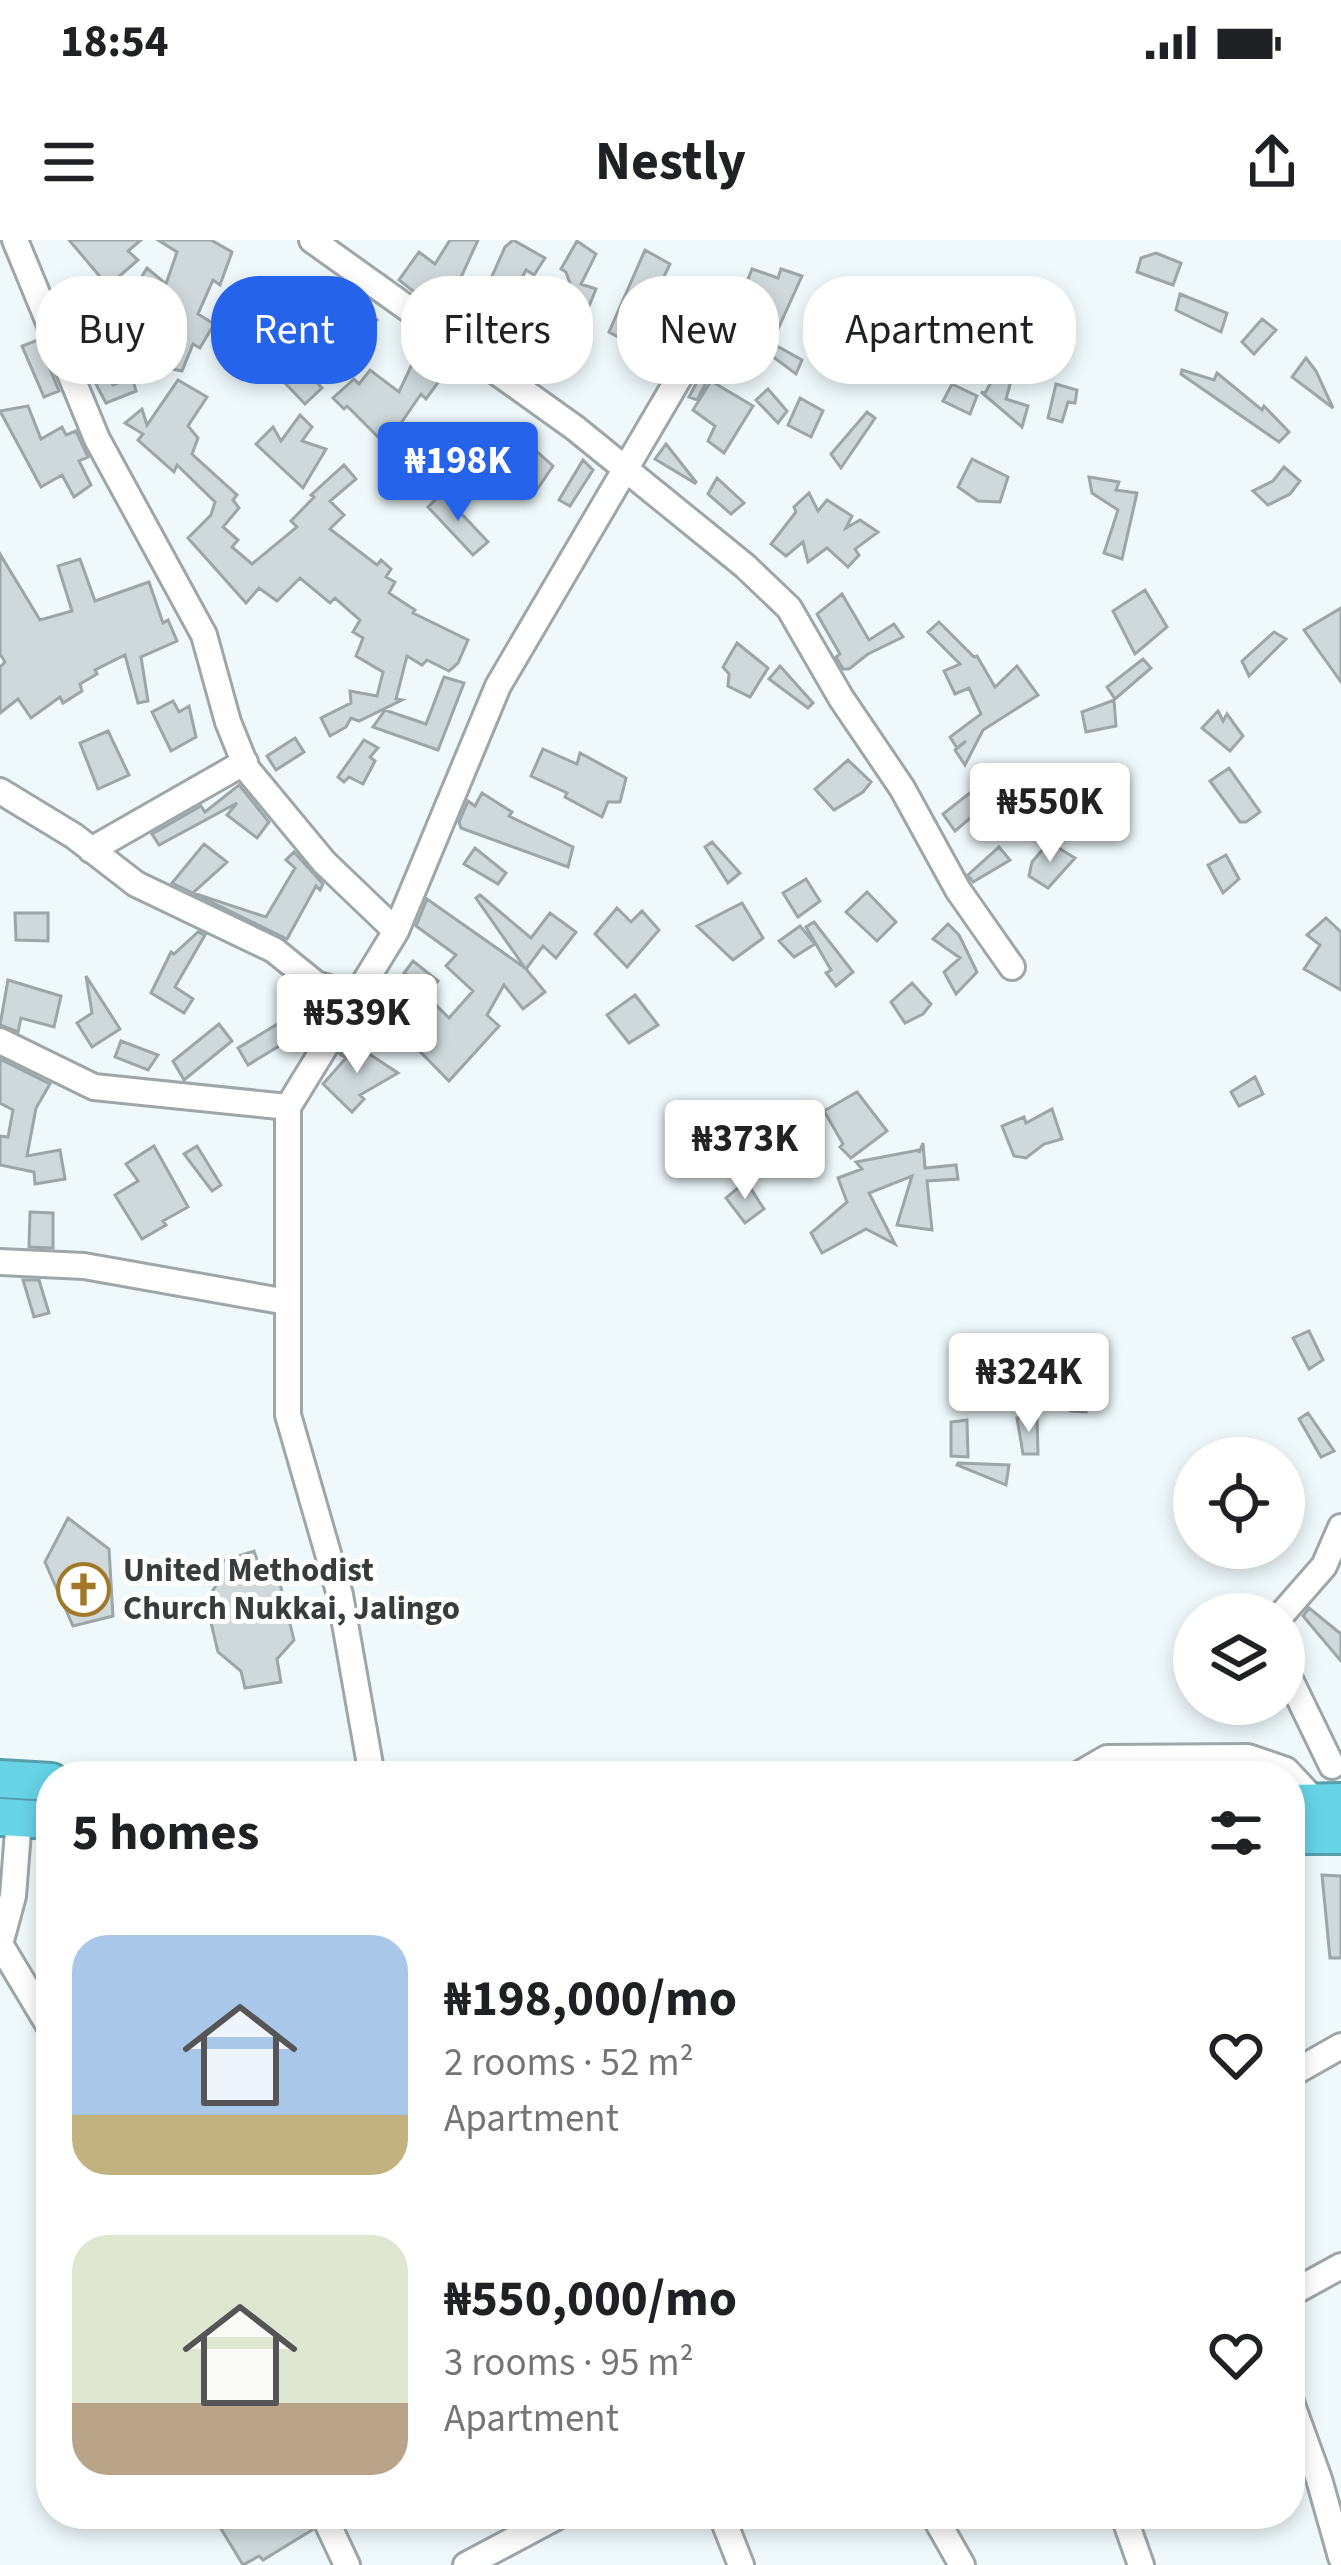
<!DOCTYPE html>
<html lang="en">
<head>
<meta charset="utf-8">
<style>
  :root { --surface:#fff; --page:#f6f6f6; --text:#202124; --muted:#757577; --accent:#2563eb }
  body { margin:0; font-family:"Source Sans 3",sans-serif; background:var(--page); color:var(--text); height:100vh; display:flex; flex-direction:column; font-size:45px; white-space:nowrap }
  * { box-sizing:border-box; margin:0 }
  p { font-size:39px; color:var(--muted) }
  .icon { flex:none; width:66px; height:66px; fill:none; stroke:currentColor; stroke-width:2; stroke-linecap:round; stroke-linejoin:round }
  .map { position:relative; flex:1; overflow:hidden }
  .panel { position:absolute; left:36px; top:1521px; width:1269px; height:768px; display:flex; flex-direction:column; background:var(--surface); border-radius:48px; box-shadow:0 6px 18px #0003 }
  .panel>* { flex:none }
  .top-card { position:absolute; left:36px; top:36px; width:1269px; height:108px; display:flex; gap:24px }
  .tools { position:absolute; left:1173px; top:1197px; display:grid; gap:24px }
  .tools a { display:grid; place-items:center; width:132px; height:132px; border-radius:50%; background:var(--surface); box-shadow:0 6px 18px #0003; font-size:60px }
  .price { position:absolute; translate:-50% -102px; padding:0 27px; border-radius:12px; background:#fff; color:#222; font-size:39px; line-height:78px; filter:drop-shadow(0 3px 6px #0008) }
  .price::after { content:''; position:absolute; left:50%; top:72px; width:36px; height:27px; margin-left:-18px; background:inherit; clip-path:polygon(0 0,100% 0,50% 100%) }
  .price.on { background:var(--accent); color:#fff }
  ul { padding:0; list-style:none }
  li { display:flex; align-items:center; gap:36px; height:300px; padding:0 36px }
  li span { display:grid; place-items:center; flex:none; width:336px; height:240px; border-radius:36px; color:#555 }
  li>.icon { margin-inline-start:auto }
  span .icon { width:144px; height:144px; fill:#fffc; stroke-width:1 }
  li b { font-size:51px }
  h2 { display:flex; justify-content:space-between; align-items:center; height:144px; padding:0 36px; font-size:51px }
  .tag { padding:0 42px; border-radius:48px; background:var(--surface); box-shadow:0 6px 18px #0003; font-size:42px; line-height:108px }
  .tag.on { background:var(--accent); color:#fff }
  .status { display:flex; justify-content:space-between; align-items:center; height:84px; padding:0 60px; background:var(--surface); direction:ltr }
  .status svg { height:33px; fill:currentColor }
  header { display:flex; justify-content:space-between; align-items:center; height:156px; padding:0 36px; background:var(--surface); font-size:54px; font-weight:700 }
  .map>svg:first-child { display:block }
</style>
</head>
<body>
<div class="status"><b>18:54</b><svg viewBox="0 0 49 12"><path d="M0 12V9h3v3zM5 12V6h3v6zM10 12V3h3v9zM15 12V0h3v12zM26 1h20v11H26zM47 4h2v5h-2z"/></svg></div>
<header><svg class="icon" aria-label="menu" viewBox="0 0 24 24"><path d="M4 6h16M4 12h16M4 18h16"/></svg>Nestly<svg class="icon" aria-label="share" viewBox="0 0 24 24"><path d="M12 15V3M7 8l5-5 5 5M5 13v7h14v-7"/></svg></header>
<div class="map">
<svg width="1341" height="2325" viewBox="0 0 1341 2325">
  <rect width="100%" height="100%" fill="#eff9fb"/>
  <path fill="#cfd9db" stroke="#9ca5a7" stroke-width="3" d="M69,0H141L128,11L138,20L108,46Z
    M158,0H211L232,12L220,45L213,40L198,74L214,84L200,108L193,104L182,131L157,126L131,112L145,90L118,76L147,28L166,44L177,12Z
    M450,0H478L462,35L443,60L435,54L427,62L399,40L419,12L435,24Z
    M513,0L545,18L534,35L526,30L503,75L481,61L505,7Z
    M577,1L596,14L581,44L596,49L583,81L566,32L561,29Z
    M645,10L670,24L645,76L664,84L650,116L635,97L631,104L609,92Z
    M1156,13L1181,23L1173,45L1137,32L1141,18Z
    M752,29L778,38L781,29L802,36L778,89L734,75Z
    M853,42L873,62L863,74L841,54Z
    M310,47L340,69L349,58L377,80L366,94L351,81L340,95L328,85L322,97L294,74Z
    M1180,54L1227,73L1221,92L1176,70Z
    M541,67L555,74L543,97L553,106L540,127L516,109Z
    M899,73L925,86L914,109L892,98Z
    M1262,79L1276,90L1254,114L1242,102Z
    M38,100L59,151L44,157L22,106Z
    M766,100L802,120L796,134L761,108Z
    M706,105L723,111L714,128L719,138L710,135L697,160L689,157L708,121Z
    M419,109L445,133L426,159L421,154L386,205L347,166L344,169L333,158L354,139L359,144L370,130L399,152Z
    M89,113L113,145L132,137L136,151L106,163L82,118Z
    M1306,118L1316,131L1333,168L1292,137Z
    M302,127L322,148L305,164L285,143Z
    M1182,130L1214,140L1217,133L1262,170L1264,166L1289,192L1279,202L1181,134Z
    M994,137L1011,141L1006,159L1028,166L1022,187L981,152L985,153Z
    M178,140L207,157L188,186L198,198L192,214L237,255L233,260L239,268L223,287L238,300L232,307L252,324L297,287L291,281L314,257L311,255L344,225L356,239L330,261L344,275L330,289L377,325L381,320L391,329L386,337L395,342L389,353L415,370L413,373L468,400L458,423L449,431L427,420L422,425L407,416L396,459L402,460L359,481L351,478L346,487L330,496L321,478L351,463L350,451L377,456L383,432L356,416L363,398L353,392L360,380L335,358L330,363L300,338L277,361L259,348L246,363L188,298L211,275L215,262L177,225L174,232L138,200L143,194L125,183L142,169L147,185Z
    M711,141L753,166L724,213L708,201L715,186L693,170Z
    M952,144L977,156L970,174L943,161Z
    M1056,144L1077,150L1075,163L1068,162L1062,182L1048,178Z
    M768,149L787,171L778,183L756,160Z
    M800,158L823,171L811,197L788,185Z
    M28,166L41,199L62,187L66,195L76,191L88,217L79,221L91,245L74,257L62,235L41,247L0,171Z
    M867,172L875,178L841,228L831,214Z
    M300,175L312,187L302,201L326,209L303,248L256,204L273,187L281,201Z
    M516,193L553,226L534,254L521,243L532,225L506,204Z
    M666,204L696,242L695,243L655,219Z
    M972,219L1008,237L1000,262L978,261L958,247Z
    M583,220L593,230L570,266L559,260Z
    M1284,227L1300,241L1290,254L1268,265L1253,251L1273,241Z
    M1089,237L1119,242L1116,250L1137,253L1122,319L1104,313L1118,270L1092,253Z
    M717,238L744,263L731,274L708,254Z
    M442,253L488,302L473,315L428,267Z
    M809,253L818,271L827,260L852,276L846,288L860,280L878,292L855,309L859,315L848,327L827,308L808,322L803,302L786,316L771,304L796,272L794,267Z
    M0,314L40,380L72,371L58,326L80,319L95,361L149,342L163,383L168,380L177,401L141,417L148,461L138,463L125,415L95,430L97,434L80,444L82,451L63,463L60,457L31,478L18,459L0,473V427L5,422L0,414Z
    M1145,350L1167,387L1135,414L1113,371Z
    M842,354L869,400L894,384L903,397L868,414L849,429H843L836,417L840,414L817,374Z
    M1341,368V442L1304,390Z
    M939,382L974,417L977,416L995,447L1017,426L1038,455L983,490L965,525L955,510L966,501L957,508L950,497L981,474L969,448L955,454L944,431L960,424L928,392Z
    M1274,392L1286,399L1249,436L1242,421Z
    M737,403L768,428L750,457L728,446L729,434L723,427Z
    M1143,419L1151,428L1115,459L1107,447Z
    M780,426L813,463L808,468L769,439Z
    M444,437L464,443L438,510L373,487L385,470L426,484Z
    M1114,460L1116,486L1086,492L1082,472Z
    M173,461L179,472L189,466L196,497L171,511L152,472Z
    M1218,471L1223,481L1227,474L1243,496L1230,511L1202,488Z
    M108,491L129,535L98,549L80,503Z
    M295,498L304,512L276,530L267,516Z
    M364,500L378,508L370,517L375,521L363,544L349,537L344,542L338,537Z
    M543,509L577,524L580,513L626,538L620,562H608L602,577L565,557L567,553L531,536Z
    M848,520L871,542L863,552L834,570L815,549Z
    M1229,528L1260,572L1246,582H1240L1210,541Z
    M990,537L1006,554L1012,549L1026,567L1013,579L1011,576L1003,581L989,562L955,591L943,574Z
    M239,545L269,582L257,598L227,575L237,563L159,605L152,594L201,566L205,572Z
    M482,553L512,572L509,576L573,607L568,627L461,588L459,582L468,561L475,566Z
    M712,602L740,633L728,643L705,607Z
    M1049,602L1075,618L1048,648L1029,636L1032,622Z
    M204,604L227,622L193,653L266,677L295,628L286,620L294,612L323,644L320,650L316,646L287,699L172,643Z
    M999,607L1010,620L973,642L968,635Z
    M475,608L506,633L498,644L464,624Z
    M1226,615L1239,639L1223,653L1208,625Z
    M806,639L820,661L798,677L783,653Z
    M867,652L896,682L877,701L846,672Z
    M480,655L531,698L550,673L576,692L556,718L543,706L526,729L545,752L523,769L504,745L487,775L499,786L449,841L391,782L422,751L449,778L473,751L446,726L456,715L416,686L427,659L525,728L476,658Z
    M742,663L763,698L733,720L697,686Z
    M617,668L631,682L642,671L659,690L627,727L595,694Z
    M15,673H48V701L16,700Z
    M1326,678L1341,692V750L1304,729L1320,705L1307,695Z
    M814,682L853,732L836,746L826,733L831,730L806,687Z
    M948,684L959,695L977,732L956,754L944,732L960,718L933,699Z
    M800,686L815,704L794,717L779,701Z
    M198,692L205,695L175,747L193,759L184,773L151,753L171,712L174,714Z
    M413,721L438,741L429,752L404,733Z
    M86,736L120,789L92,807L77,783L92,773Z
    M8,740L61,756L54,787L21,778L18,792L0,785Z
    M912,743L931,764L923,774L905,783L891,762Z
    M635,755L658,785L629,803L607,775Z
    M279,783L289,800L248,825L238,808Z
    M219,784L232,801L184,840L173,821Z
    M348,800L398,833L360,855L364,859L352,872L323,844L346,818L340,814Z
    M121,801L158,815L148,830L115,817Z
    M0,819L50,844L36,868L27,916L60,910L65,939L35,944L34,932L0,925V896L8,897L13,870L0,863Z
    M1255,837L1263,854L1239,866L1231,852Z
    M857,852L887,891L851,918L840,907L843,904L824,871Z
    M1052,869L1062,899L1044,904L1026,918L1014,916L1002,886L1024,877L1026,883Z
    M923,903L925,928L956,925L958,939L927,941L932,990L897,985L912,936L869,953L895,1004L866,989L822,1013L811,993L847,962L838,938L862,929L856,922L919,910V913Z
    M154,906L188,967L163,981L166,985L142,999L115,955L138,941L126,924Z
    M197,906L221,945L212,951L184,914Z
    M746,941L764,969L745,983L726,958Z
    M30,972L53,973V1008L29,1007Z
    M23,1040H39L49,1073L34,1077Z
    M1309,1091L1323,1120L1309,1129L1293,1098Z
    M995,1126L997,1158L984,1163L967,1157L969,1130Z
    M1075,1126L1085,1127L1086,1172L1071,1171Z
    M1308,1173L1334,1211L1321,1217L1299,1179Z
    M1037,1176L1038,1214H1023L1017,1178Z
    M967,1180L968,1217L951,1216V1182Z
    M958,1223L1009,1225L1006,1245L957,1225Z
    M68,1278L109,1309L113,1376L73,1386L45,1322Z
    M254,1311L260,1329L280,1344L294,1400L277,1419L281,1442L245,1448L241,1431L218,1412L206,1362L221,1337L219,1322Z
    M1309,1368L1341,1394V1421L1303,1376Z
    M1322,1635L1341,1636V1718H1330Z
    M212,2274H307L312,2290L263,2320L259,2316L243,2325Z"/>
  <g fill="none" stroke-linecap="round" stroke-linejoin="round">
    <defs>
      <path id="minor" d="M15,0L97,199L204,395L228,482L247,529L324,622L396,691
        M312,0L575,188L745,326L789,368L841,458L902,548L958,650L1012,727
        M0,551L74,596L136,644L274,710L316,744L356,756
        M91,610L245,522
        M0,801L94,847L288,867
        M0,1022L84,1026L287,1062
        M1282,1374L1324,1326L1341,1287
        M1284,1427L1332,1526
        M372,1536L340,1355L288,1175V867L396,691L498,446L693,114
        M1076,1536L1107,1518L1248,1517L1286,1530L1317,1563
        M19,1579L13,1656L0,1704L51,1789
        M1290,1835L1341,1806
        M1290,2054L1341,2026
        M1290,2159L1319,2239L1341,2317
        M323,2274L347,2325
        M721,2274L741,2325
        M933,2274L962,2325
        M1123,2274L1141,2325
        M466,2325L562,2274"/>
      <path id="highway" d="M0,1539L51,1542
        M1290,1563L1341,1562
        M0,1577L51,1580
        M1290,1595H1341"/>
    </defs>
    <use href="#minor" stroke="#9da6a8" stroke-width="30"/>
    <use href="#highway" stroke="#569eac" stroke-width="42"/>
    <use href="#minor" stroke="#fff" stroke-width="24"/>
    <use href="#highway" stroke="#66d3e7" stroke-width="36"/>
  </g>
  <defs>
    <symbol id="church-ring" viewBox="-11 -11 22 22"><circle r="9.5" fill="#fff" stroke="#a17827" stroke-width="1.5"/><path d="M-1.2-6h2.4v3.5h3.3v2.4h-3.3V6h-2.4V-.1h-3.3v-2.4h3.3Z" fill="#a17827"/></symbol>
  </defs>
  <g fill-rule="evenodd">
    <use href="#church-ring" x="54" y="1320" width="59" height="59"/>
  </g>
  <g text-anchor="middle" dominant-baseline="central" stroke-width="10" stroke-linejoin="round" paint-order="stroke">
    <g font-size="33" font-weight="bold" fill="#383c3d" stroke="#fff" text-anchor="start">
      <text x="123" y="1330">United Methodist<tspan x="123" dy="38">Church Nukkai, Jalingo</tspan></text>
    </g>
  </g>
</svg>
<div class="tools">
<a><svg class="icon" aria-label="locate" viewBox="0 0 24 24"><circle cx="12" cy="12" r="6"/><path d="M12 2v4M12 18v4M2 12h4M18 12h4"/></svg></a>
<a><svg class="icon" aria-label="layers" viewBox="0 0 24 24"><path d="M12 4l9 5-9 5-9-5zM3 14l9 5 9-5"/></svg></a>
</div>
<b class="price on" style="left:458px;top:284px">₦198K</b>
<b class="price" style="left:1050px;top:625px">₦550K</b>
<b class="price" style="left:357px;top:836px">₦539K</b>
<b class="price" style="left:745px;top:962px">₦373K</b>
<b class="price" style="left:1029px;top:1195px">₦324K</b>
<div class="top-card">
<a class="tag">Buy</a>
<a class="tag on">Rent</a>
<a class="tag">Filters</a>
<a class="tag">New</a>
<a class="tag">Apartment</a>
</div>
<section class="panel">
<h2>5 homes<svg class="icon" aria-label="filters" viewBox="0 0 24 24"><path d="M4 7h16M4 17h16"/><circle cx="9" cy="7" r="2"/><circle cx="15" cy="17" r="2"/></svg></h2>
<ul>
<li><span style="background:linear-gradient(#a9c7e8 75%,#c2b280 0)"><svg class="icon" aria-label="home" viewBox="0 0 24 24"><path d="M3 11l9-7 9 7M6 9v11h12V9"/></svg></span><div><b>₦198,000/mo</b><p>2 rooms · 52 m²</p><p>Apartment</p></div><svg class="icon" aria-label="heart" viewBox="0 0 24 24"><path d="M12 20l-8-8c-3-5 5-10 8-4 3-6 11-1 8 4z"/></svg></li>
<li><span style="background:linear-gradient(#dfe7d0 70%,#b9a48a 0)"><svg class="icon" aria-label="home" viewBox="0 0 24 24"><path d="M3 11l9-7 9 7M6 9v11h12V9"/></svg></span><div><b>₦550,000/mo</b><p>3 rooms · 95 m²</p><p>Apartment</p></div><svg class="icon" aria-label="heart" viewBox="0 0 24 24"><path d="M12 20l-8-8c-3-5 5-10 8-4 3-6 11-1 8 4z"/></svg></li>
</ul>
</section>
</div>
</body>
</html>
